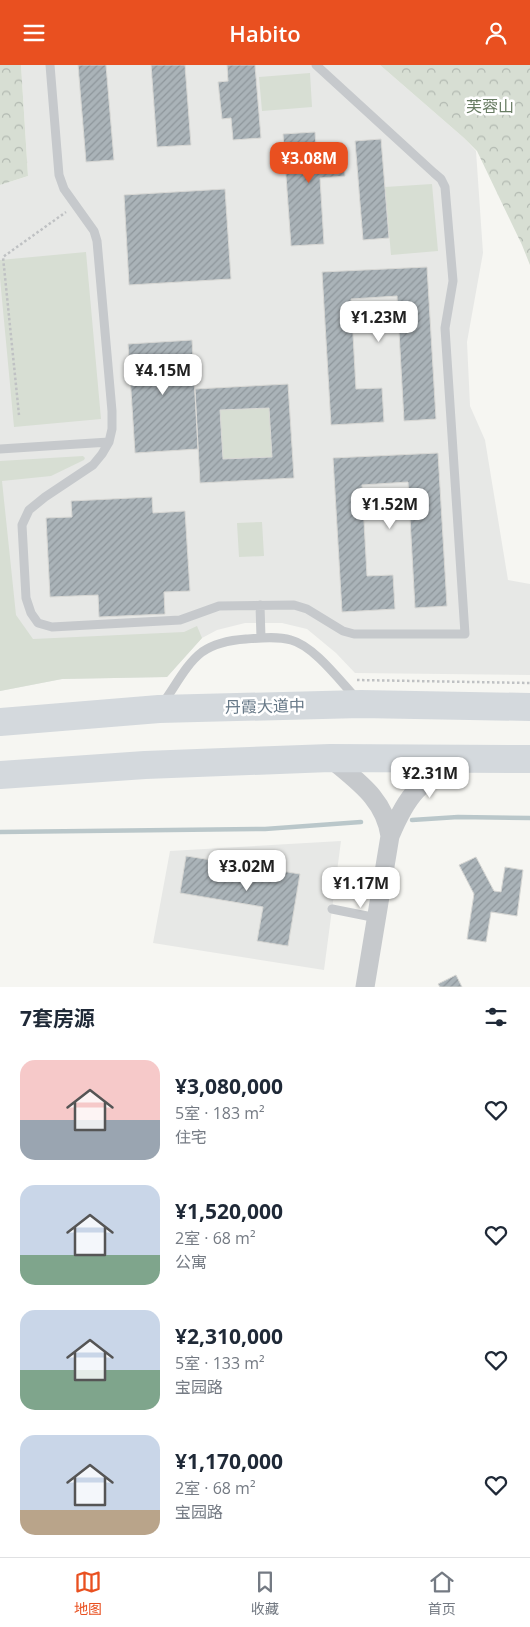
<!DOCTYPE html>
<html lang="zh">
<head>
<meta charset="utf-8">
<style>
  :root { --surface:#fff; --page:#f6f6f7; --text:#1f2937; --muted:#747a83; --line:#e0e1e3; --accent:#e95020 }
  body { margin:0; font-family:"Open Sans","Noto Sans SC",sans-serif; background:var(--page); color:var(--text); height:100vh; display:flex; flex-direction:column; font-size:19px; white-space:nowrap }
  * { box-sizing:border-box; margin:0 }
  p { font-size:16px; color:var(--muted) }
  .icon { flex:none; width:28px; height:28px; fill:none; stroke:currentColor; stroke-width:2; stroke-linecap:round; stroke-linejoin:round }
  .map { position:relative; height:922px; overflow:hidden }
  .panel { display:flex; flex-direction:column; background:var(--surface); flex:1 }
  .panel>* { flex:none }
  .price { position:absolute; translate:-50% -42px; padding:0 11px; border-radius:10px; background:#fff; color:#222; font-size:16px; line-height:32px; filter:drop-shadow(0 1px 2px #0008) }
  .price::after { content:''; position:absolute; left:50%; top:30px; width:15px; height:11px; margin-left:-8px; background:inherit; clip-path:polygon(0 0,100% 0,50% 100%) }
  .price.current { background:var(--accent); color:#fff }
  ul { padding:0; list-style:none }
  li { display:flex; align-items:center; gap:15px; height:125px; padding:0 20px }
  li span { display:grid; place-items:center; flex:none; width:140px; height:100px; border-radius:15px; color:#555 }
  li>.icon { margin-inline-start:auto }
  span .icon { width:60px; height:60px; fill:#fffc; stroke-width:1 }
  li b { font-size:21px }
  h2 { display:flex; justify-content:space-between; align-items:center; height:60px; padding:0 20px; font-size:21px }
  header { display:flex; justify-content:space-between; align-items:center; height:65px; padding:0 20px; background:var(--accent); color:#fff; font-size:22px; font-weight:600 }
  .tab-bar { display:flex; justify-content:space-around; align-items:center; height:70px; border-top:1px solid var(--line); background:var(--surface); font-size:14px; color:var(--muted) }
  .tab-bar a { display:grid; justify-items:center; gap:2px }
  .tab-bar .current { color:var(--accent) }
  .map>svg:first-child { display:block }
</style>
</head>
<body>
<header><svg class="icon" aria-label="menu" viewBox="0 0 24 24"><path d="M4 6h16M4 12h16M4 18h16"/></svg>Habito<svg class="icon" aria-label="person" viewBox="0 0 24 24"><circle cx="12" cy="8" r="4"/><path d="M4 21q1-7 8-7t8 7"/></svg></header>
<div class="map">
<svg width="530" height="922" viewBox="0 0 530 922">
  <defs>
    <pattern id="forest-crowns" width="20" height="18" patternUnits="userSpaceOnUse" patternTransform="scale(1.25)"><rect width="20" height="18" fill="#d7ded3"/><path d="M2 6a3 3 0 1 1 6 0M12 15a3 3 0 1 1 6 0" fill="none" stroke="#b2b9b1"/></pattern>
    <pattern id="building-hatch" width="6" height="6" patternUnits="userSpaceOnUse" patternTransform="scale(1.25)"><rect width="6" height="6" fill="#aab3b8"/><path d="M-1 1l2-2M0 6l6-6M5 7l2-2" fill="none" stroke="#8e969b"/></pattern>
  </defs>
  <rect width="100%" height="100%" fill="#f6f6f2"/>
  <path fill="#e7e8e6" d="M21,0H380L464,73L476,86L483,188L467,277L470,341L485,375L508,515L530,519V610L355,608L336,588L307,564L282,558H245L217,565L202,573L167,612L62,614L0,626V120L28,111Z
    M341,776L324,905L153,878L170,786Z"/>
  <path fill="#d7ded3" d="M310,8L312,42L262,46L259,12Z
    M432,119L438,186L391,190L385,122Z
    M86,187L101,354L14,362L0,213V195Z
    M269,343L272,392L223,394L220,345Z
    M83,391L85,393L84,395L51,411L2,416L16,550L33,574L184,567L197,561L202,573L167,612L62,614L0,626V396Z
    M262,457L264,491L239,492L237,458Z"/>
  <path fill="url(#forest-crowns)" d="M0,0H21L28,111L0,120Z
    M380,0H530V200L522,180L477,86L464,73Z"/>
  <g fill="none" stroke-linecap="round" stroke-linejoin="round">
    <path stroke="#bac7ca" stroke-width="4.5" d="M412,755L458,752L530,753
      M0,767L265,764L361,757"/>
  </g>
  <path fill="url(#building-hatch)" stroke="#d8d8d5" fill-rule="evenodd" d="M78,0H106L114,95L86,97Z
    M151,0H185L191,80L157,82Z
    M227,0H255L261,73L233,75L231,53L222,54L218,17L228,16Z
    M315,67L316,80L343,78L345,111L320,113L324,179L291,181L283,69Z
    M381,74L389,173L363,175L355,76Z
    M225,124L231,214L129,220L124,130Z
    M427,202L436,354L404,356L397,231L351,234L356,324L382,323L384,357L331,360L322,207Z
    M192,275L198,384L135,388L128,279Z
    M288,319L294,413L200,418L195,324ZM269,343L272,392L223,394L220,345Z
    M438,388L447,541L415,543L408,417L362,420L367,511L393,510L395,544L342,547L333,393Z
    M152,432L153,448L185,446L190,526L164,527L165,549L99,552L98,530L50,532L46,453L72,452L71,436Z
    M186,791L300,809L288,881L257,876L263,842L180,828Z
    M476,792L494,826L501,827L505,802L523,805L517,851L491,847L486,877L467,874L474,829L459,800Z
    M456,910L462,922H440L438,919Z"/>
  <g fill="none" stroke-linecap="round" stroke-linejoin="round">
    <path stroke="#bfc1c3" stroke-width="2.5" stroke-dasharray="2.5 2.5" stroke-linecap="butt" d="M19,350L3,192L66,147
      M357,615L530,618"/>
    <path stroke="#c6c9cc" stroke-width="9" d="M50,0L59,110L64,124L94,166L97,176L112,346V364L109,377L102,389L93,400L45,432L29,445L22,460L26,533L31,548L38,558L52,562L180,555L219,541L294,540L307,544L343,566L354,569H465L445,263L453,216L445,122L441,114L434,108L316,0
      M0,384L109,377
      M260,540L261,573
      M163,638C175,622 186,599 202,587C215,578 231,575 246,574C260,573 277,571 291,575C314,581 340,616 356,633
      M332,844L377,853"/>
    <path stroke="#c6c9cc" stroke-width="19" d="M330,693C357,716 385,734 390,771
      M365,922L390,771C408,728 419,717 460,697"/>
    <path stroke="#d4d9dd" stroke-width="28" d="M0,657L159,644L361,639L530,642
      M0,710L145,700L330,693L530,694"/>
  </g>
  <g text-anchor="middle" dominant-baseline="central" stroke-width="5" stroke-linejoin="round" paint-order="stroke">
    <g font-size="16" fill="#687c63" stroke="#fff">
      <text x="490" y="41">芙蓉山</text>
    </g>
    <g font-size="16" fill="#647685" stroke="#fff">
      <text transform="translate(265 641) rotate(-1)">丹霞大道中</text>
    </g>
  </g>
</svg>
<b class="price current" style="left:309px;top:119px">¥3.08M</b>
<b class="price" style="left:379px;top:278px">¥1.23M</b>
<b class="price" style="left:163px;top:331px">¥4.15M</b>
<b class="price" style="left:390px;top:465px">¥1.52M</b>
<b class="price" style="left:430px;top:734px">¥2.31M</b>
<b class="price" style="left:247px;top:827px">¥3.02M</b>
<b class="price" style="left:361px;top:844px">¥1.17M</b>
</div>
<section class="panel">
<h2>7套房源<svg class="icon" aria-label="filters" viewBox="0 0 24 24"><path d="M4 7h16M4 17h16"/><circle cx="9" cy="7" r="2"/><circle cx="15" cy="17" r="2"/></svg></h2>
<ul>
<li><span style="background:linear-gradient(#f6c9c9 60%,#9aa5b1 0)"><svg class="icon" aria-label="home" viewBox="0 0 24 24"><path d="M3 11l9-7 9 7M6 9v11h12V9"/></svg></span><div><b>¥3,080,000</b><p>5室 · 183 m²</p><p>住宅</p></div><svg class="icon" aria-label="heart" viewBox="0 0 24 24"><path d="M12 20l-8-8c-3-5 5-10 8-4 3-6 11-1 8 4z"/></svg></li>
<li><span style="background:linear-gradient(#c9d6e8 70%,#7fa58c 0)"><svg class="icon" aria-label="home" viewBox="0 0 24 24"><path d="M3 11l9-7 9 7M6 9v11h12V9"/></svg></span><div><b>¥1,520,000</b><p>2室 · 68 m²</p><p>公寓</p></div><svg class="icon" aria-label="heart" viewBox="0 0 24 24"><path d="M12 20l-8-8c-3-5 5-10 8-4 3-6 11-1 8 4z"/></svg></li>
<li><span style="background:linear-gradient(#c9d6e8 60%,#7fa58c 0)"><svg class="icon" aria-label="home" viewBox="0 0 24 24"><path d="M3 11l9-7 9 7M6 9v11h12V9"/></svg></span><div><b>¥2,310,000</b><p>5室 · 133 m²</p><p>宝园路</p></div><svg class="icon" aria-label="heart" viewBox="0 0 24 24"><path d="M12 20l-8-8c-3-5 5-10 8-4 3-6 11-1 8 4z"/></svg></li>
<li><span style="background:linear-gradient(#c9d6e8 75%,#b9a48a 0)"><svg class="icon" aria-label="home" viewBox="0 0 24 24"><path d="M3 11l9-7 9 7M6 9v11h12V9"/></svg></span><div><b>¥1,170,000</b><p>2室 · 68 m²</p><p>宝园路</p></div><svg class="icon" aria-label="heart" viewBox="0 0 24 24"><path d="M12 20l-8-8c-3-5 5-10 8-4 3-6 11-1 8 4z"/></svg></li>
</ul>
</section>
<nav class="tab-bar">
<a class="current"><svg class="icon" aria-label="map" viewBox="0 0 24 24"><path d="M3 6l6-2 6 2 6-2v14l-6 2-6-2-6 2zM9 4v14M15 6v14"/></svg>地图</a>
<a><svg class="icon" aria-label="saved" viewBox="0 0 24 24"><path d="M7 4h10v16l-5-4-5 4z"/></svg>收藏</a>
<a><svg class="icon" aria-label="home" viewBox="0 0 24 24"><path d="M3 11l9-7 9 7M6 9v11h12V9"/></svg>首页</a>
</nav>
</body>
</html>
